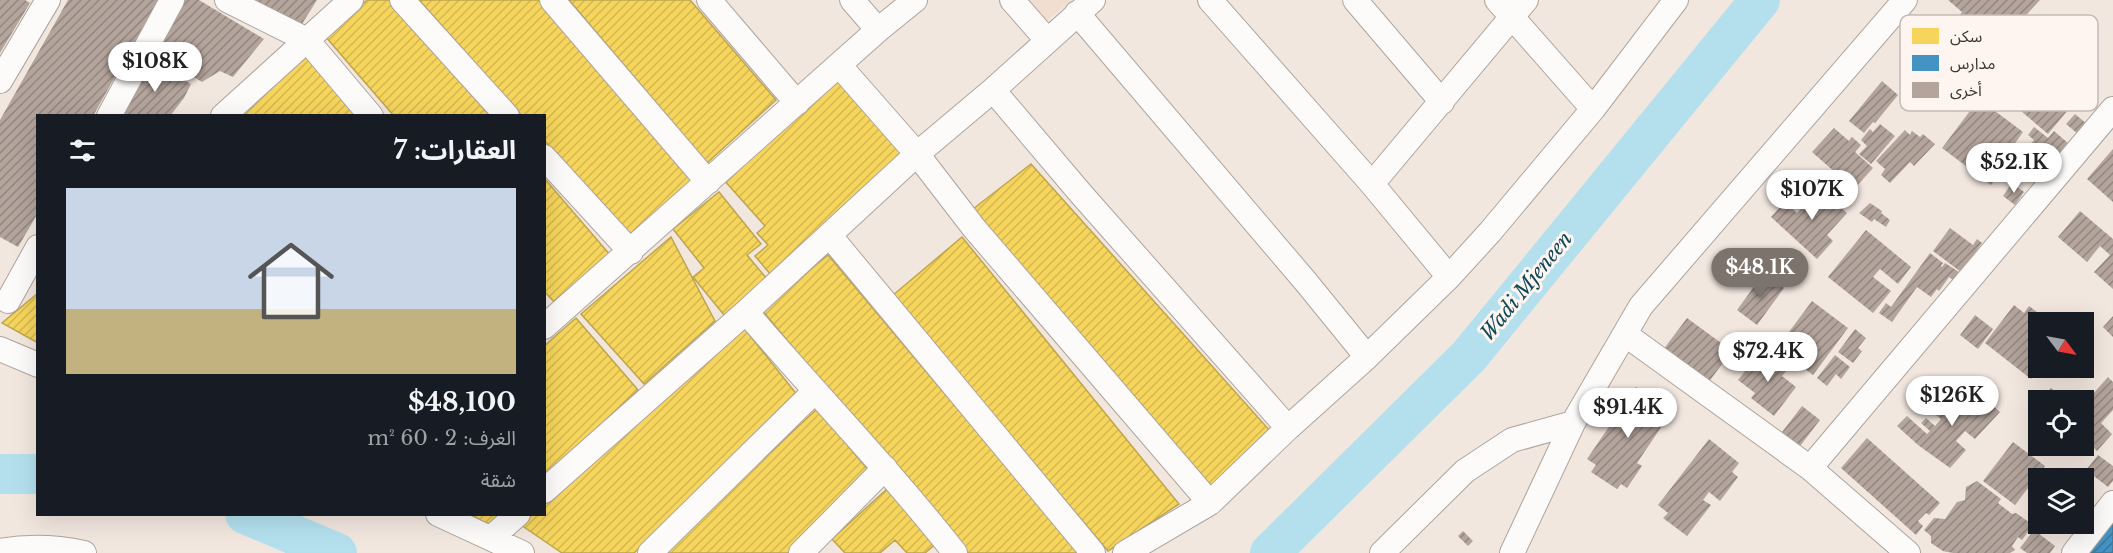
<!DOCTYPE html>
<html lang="ar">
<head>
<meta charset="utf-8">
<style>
  :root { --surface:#171b24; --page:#242831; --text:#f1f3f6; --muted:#9ea1a6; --accent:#7c736d }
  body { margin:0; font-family:"Libre Baskerville","Noto Sans Arabic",serif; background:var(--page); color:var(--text); direction:rtl; height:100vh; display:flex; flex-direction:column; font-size:22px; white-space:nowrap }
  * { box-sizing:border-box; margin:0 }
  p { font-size:20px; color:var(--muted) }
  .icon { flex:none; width:33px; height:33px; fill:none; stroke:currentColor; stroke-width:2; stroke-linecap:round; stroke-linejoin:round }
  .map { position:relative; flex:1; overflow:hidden; direction:ltr }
  .drawer { position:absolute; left:36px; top:114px; width:510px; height:402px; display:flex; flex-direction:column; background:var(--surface); border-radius:0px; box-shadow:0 6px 24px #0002; direction:rtl }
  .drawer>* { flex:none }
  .needle { width:39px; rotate:122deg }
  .buttons { position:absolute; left:2028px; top:312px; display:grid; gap:12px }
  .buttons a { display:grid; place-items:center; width:66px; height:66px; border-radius:0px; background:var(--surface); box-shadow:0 6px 24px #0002; font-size:30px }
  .price { position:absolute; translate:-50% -51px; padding:0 14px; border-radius:21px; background:#fff; color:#222; font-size:20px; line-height:39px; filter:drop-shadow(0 2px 3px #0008) }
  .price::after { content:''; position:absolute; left:50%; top:36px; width:18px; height:14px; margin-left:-9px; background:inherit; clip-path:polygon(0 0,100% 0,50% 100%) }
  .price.active { background:var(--accent); color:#fff }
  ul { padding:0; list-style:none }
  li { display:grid; align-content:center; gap:12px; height:318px; padding:0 30px }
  li span { display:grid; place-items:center; height:186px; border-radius:0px; color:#555 }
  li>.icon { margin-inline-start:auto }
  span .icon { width:108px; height:108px; fill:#fffc; stroke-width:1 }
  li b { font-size:26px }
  h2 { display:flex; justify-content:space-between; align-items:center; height:72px; padding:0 30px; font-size:26px }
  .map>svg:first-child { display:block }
</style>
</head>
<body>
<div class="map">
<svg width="2113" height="553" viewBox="0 0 2113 553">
  <defs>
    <pattern id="homes-hatch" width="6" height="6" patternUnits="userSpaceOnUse" patternTransform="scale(1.5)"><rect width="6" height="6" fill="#f6d55c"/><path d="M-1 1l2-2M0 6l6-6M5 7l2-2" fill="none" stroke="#d4b750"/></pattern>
    <pattern id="schools-hatch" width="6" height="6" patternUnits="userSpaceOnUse" patternTransform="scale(1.5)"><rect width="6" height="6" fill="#4393c3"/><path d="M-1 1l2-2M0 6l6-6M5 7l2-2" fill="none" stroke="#39799f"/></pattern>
    <pattern id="building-hatch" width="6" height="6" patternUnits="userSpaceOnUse" patternTransform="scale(1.5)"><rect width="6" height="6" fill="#b3a49c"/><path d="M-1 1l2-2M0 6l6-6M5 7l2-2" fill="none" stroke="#938680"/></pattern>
  </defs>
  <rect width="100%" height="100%" fill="#f2e7df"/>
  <path fill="#f2ded0" d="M1021,0H1071L1042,25Z"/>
  <path fill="url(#homes-hatch)" stroke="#bea54e" stroke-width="1.5" d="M367,0H390L490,116H394L325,36Z
    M419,0H541L696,181L631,237L544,140V116H522Z
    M569,0H690L776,100L707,163Z
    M308,56L359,116H245L240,110Z
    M837,78L905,157L771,275L755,256L768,245L757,233L765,226L723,179Z
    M1031,164L1272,433L1209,489L973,209Z
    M544,178L611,256L556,304L544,291Z
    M719,192L761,244L747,255L767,279L724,315L693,277L704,268L673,229Z
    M671,237L715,321L644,384L581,314Z
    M962,237L1179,504L1108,551L892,296Z
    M828,255L1079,553H963L762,310Z
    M38,293V343L2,323Z
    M576,318L638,390L544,477V346Z
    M744,328L798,396L634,553H562L521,525L533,514H544V505Z
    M817,409L869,471L788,553H662Z
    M888,488L937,543L925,553H907L895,540L880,553H845L832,539Z
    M471,514H504L490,527Z"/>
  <path fill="url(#schools-hatch)" stroke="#417797" stroke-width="1.5" d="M2113,519V553H2084Z"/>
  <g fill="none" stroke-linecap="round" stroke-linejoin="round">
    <path stroke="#b4e0ee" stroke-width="40" d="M0,474H38
      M245,514L337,553
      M1270,553L1469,356L1760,0"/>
  </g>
  <path fill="url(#building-hatch)" d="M0,0H25L30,3L0,53Z
    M68,0H158L93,116H38V213L18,247L0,237V120Z
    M185,0H199L264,39L233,77L220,71L202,82L153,52Z
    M252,0H317L302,24Z
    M1948,0H2040L1999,45L1974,22L1970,25L1959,16L1962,12Z
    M2032,45L2044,55L2047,52L2066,68L2061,74L2077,87L2062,105L2068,110L2048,134L1995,89Z
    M1960,46L1972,55L1968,61L1977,67L1973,73L1980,78L1955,112L1934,97L1938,91L1914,73L1932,49L1941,56L1947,47L1955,52Z
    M148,59L191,84L184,98L170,116H116Z
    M1882,81L1898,95L1875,123L1873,122L1864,133L1849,121Z
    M1979,99L2023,132L2011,149L2015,152L1991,185L1942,148Z
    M2075,114L2087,124L2078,134L2066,124Z
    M1880,124L1895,136L1871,164L1859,154L1867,146L1861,140L1870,129L1873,132Z
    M2034,127L2048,138L2054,131L2068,143L2050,164L2038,153L2015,181L2005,174L2034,140L2028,135Z
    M1834,128L1849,141L1852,137L1861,145L1855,152L1873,168L1854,189L1812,152Z
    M1905,130L1910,135L1912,131L1920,137L1923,134L1935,144L1914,166L1910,162L1890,183L1881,175L1885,169L1876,161Z
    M2113,149V202L2087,179Z
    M1813,182L1847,213L1827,235L1833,241L1817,259L1771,217L1785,202L1797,213L1812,197L1805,191Z
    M2012,183L2024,192L2015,205L2003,196Z
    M1870,203L1882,211L1881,213L1890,220L1886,227L1874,219L1872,222L1859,213Z
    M2080,211L2113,239V289L2094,272L2110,255L2100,246L2087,262L2058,237Z
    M1950,228L1973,245L1977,239L1982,243L1961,272L1933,251Z
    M1866,230L1911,267L1898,284L1880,269L1873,277L1891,291L1873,313L1828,277Z
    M1930,253L1943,263L1941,266L1942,267L1945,263L1959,272L1953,280L1949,277L1939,291L1937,289L1931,297L1917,287L1892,322L1879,313L1886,303L1891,307Z
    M1764,273L1784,288L1757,325L1737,310Z
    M1812,301L1848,328L1813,375L1777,348Z
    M2014,305L2024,313L2029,306L2050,322H2038V368H2041L2031,379L1985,343Z
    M1975,315L1993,329L1978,349L1960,335Z
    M2113,316V337L2103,327Z
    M1687,318L1732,351L1705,387L1660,354Z
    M1855,329L1866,338L1858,348L1862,351L1853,363L1838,352Z
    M1762,350L1788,369L1782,376L1796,387L1774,416L1751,398L1755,393L1738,380Z
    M1835,355L1850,367L1841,379L1836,374L1827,386L1817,378Z
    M2108,377L2113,382V410L2101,423L2112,434L2097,451L2089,443L2085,447L2084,445V404Z
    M1971,386L2000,412L1975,439L1965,431L1956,441L1966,450L1950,468L1918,445L1897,426L1907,416L1927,434L1930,431L1921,423L1926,418L1935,426L1941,419L1932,412L1938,405L1947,413Z
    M1636,387L1672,411L1637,463L1642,466L1627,488L1621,484L1617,489L1591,472L1596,465L1587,459Z
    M2051,388L2061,396L2057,400H2040Z
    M2038,402V418L2031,411Z
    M1802,406L1820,420L1797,450L1779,436Z
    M1867,438L1940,503L1929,515L1926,513L1918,521L1923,526L1916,535L1841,468Z
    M1709,439L1739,463L1732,472L1738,477L1720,501L1709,492L1703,500L1711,505L1687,536L1663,518L1668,513L1658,505Z
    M2013,442L2045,466L2015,505L1983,481Z
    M2098,455L2113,466V481L2108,487L2086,470Z
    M1977,481L2001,499L1998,503L2012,514L2016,513L2033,525L2022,540L2018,537L2012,546L2015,550L2010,553H1953L1943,551L1931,543V536L1924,530L1934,518L1945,519L1957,502L1965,500L1966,487Z
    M2034,530L2055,546L2050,553H2027L2020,548Z
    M1463,531L1473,541L1468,546L1458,536Z"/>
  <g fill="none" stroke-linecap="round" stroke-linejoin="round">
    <defs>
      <path id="minor" d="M227,0L307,40L371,116
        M402,0L507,116
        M552,0L708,182
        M709,0L797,103
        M852,0L878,30
        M1012,0L1047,40
        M1210,0L1372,184L1449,277
        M1355,0L1442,102
        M1497,0L1593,109
        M1077,13L1306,282L1367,357
        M839,65L917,154L974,228L1210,503
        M0,81L48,0
        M993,90L1082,195L1288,428
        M109,116L172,0
        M223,116L351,0
        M544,157L631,252
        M1372,184L1526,0
        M830,236L1093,553
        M8,301L38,247
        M746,312C815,393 889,469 955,553
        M544,327L878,30L915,0
        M1626,335L1810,468L1908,553
        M0,349L38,365
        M1810,468L2113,109
        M544,491L746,312L917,154L993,90L1093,0
        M438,514L522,553
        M491,538L518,514
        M0,551C28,546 56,547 84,553
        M650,553L814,392
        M801,553L885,468
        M1125,553L1210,503L1288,428L1367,357L1449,277L1490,232L1593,109L1676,0
        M1382,553L1465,471L1512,440L1573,423
        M1512,553L1573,423L1641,306L1905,0
        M2074,553L2113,503"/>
    </defs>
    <use href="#minor" stroke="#ada49e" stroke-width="26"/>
    <use href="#minor" stroke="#fdfbfa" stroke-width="24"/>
  </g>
  <g text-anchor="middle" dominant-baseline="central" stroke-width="6" stroke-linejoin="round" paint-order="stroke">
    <g font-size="20" font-style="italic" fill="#0e4859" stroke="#fef5f0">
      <text transform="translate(1526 286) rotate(-51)">Wadi Mjeneen</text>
    </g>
  </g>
  <rect x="1900" y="15" width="198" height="96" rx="9" fill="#fef5f0" stroke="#c4bbb6" stroke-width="1.5"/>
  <rect x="1912" y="28" width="27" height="16" fill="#f6d55c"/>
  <rect x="1912" y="55" width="27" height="16" fill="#4393c3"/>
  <rect x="1912" y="82" width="27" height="16" fill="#b3a49c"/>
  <g font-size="16" fill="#3d352f">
    <text x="1950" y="42">سكن</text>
    <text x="1950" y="69">مدارس</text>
    <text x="1950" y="96">أخرى</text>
  </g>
</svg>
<div class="buttons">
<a><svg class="needle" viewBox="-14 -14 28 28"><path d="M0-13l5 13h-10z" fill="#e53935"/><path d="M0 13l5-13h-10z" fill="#9ea1a6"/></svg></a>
<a><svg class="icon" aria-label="locate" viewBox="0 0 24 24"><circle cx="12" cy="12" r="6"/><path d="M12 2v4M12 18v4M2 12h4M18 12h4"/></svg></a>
<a><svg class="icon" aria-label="layers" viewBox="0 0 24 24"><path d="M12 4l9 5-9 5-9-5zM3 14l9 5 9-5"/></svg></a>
</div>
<b class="price" style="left:155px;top:93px">$108K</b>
<b class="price" style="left:2014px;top:194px">$52.1K</b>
<b class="price" style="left:1812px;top:221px">$107K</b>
<b class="price active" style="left:1760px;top:299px">$48.1K</b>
<b class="price" style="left:1768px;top:383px">$72.4K</b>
<b class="price" style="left:1952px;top:427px">$126K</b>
<b class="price" style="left:1628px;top:439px">$91.4K</b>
<section class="drawer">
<h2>العقارات: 7<svg class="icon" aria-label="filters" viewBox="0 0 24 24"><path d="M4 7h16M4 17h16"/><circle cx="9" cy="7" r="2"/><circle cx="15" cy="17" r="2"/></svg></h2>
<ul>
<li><span style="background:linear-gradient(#c9d6e8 65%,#c2b280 0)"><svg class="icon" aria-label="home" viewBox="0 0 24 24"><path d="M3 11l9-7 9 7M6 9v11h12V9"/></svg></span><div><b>$48,100</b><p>الغرف: 2 · 60 m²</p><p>شقة</p></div></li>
</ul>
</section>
</div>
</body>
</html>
